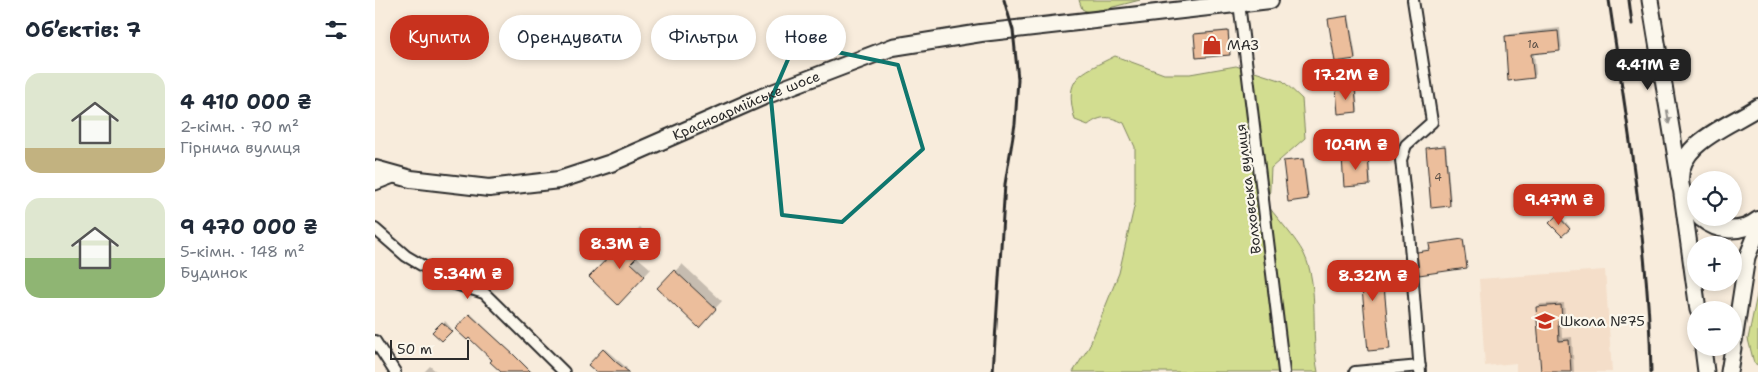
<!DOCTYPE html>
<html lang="uk">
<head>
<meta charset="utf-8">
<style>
  :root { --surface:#fff; --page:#f6f6f7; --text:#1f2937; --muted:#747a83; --accent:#c8321e }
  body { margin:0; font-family:"Shantell Sans",sans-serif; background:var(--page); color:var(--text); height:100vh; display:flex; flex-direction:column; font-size:19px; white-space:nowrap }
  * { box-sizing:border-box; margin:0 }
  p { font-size:16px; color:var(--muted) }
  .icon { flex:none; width:28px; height:28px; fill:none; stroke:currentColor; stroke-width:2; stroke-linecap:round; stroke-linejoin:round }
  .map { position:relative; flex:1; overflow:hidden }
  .details { display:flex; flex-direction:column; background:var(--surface); width:375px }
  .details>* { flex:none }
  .guide { position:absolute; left:15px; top:15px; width:475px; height:45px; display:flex; gap:10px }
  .tools { position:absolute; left:1312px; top:171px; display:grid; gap:10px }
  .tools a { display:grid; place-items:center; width:55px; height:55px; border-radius:50%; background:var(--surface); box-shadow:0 2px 8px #0003; font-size:25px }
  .scale { position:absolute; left:15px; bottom:12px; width:79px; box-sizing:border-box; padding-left:5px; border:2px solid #2b2b2b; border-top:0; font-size:14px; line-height:18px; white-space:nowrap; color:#2b2b2b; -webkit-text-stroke:4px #fbf7ec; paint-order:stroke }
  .price { position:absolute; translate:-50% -42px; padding:0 11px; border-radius:10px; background:var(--accent); color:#fff; font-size:16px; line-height:32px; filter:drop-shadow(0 1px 2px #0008) }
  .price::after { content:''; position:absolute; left:50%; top:30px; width:15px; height:11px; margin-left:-8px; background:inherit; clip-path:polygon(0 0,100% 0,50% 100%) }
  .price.selected { background:#222; color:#fff }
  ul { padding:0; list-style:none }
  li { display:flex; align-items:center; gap:15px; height:125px; padding:0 25px }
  li span { display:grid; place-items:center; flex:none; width:140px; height:100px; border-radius:15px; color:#555 }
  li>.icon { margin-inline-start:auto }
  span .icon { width:60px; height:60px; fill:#fffc; stroke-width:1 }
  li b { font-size:21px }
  h2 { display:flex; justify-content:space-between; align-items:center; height:60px; padding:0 25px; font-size:21px }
  .chip { padding:0 18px; border-radius:22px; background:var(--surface); box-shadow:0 2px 8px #0003; font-size:18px; line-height:45px }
  .chip.selected { background:var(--accent); color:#fff }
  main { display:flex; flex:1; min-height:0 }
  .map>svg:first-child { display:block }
</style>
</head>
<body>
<main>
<section class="details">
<h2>Об’єктів: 7<svg class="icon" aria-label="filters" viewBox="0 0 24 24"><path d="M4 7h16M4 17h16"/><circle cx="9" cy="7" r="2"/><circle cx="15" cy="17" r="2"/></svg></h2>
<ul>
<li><span style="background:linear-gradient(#dfe7d0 75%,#c2b280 0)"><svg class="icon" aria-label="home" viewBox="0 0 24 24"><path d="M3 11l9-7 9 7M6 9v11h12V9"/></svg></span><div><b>4 410 000 ₴</b><p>2-кімн. · 70 m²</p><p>Гірнича вулиця</p></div></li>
<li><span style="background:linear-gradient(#dfe7d0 60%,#8fb573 0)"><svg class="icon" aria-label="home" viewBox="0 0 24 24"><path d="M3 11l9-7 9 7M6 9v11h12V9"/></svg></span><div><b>9 470 000 ₴</b><p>5-кімн. · 148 m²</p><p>Будинок</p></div></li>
</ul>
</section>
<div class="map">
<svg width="1383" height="372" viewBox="0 0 1383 372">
  <rect width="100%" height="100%" fill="#f8ecdc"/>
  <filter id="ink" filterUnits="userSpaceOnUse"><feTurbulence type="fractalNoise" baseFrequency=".02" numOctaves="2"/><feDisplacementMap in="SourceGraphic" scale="10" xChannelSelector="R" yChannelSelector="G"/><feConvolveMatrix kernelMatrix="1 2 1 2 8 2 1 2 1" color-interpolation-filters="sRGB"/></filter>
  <g filter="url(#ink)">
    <path fill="#f4dec9" d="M1230,270L1237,372H1141V363L1110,366L1104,279Z"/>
    <path fill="#d2dd90" stroke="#7e845e" d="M704,0H765L715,13L707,9Z
      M740,56L789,74H815L861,66L908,81L927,99L930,138L896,168L894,207C905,222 920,237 929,254C945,287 935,335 943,372H698L714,347L744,273L760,203V147L749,123C734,116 726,115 713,125L700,120C688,76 705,74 740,56Z
      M1383,290V365L1379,363L1373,339Z"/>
    <path fill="#0003" d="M974,15L981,56L979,58L954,20Z
      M1185,28L1187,47L1184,50L1159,53L1161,74L1159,77L1132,37L1135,34Z
      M854,30L855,54L820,35L821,33Z
      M981,87L983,110L982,111L962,90Z
      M1071,145L1076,203L1074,205L1052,148Z
      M994,154L996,182L995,184L968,157Z
      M929,158L934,197L932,198L909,162Z
      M1184,215L1195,227L1187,235L1176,223Z
      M265,227L277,240L261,256L276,269L250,297L215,277Z
      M1089,238L1091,266L1044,253L1056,250L1057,243Z
      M307,264L347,301L324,326L284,288Z
      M1022,267L1023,284L1010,286L1014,348L988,288L965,274Z
      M1189,303L1190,316L1186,320L1187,338L1197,337L1199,372H1167L1162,307L1166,304Z
      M96,314L157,372H129L94,336L81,329Z
      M70,321L77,329L67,340L59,332Z
      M230,349L252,368L250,370L252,372H223L215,365Z
      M55,366L62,372H49Z"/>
    <path fill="#ecbe9c" stroke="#2b2b2b" d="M973,16L980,59L960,62L953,19Z
      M853,31L855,55L821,58L819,34Z
      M1183,31L1185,51L1156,54L1159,78L1133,81L1130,36Z
      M980,88L982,112L963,114L961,89Z
      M1070,146L1075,206L1056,208L1051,148Z
      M993,155L995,185L969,187L967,157Z
      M928,159L933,199L913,202L908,161Z
      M1182,215L1195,229L1187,236L1174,223Z
      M257,233L272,247L256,263L270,276L243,305L214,277Z
      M1088,239L1092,268L1044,275L1042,252L1055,250L1054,244Z
      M1021,268L1023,286L1009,287L1015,349L993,351L987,289L965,291L963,273Z
      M299,270L341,309L324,328L282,288Z
      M1186,305L1187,321H1183L1184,341L1194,340L1196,372H1166L1161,307Z
      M94,314L139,355L156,372H126L115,362L117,360L94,338L92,340L80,329Z
      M67,322L77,331L67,341L57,332Z
      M228,349L241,362L254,372H221L213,365Z"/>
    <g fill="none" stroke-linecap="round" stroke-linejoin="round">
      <defs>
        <path id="street" d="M1038,0L1057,122L1031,145L1026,160L1034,232L1045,372
          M864,3L909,372
          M0,229L31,256L77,283L109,293L189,372
          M0,341L20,372
          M980,372L1045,366"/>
        <path id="secondary" d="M1275,0L1304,176
          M0,182L18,175
          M1307,194L1323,310
          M1359,341L1372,257L1383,230
          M1328,348L1331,372
          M1354,372L1358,348"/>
        <g id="primary">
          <path id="s1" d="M0,169L36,179L114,188L184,180L236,163L387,97L518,47L606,33L895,0"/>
          <path d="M1321,213C1314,207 1308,196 1306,187C1297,144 1355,126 1383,107"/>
          <path d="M1326,218C1343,232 1365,234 1383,220"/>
        </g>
      </defs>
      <use href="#street" stroke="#2b2b2b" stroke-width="14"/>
      <use href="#secondary" stroke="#2b2b2b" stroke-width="19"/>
      <use href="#primary" stroke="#2b2b2b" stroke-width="20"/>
      <use href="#street" stroke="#fbf7ec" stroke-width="10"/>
      <use href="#secondary" stroke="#fbf7ec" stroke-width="15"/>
      <use href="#primary" stroke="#fbf7ec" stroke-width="16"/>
      <path stroke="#2b2b2b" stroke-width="3" d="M1234,0C1252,123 1274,248 1276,372
        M1254,0L1257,24
        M618,372L630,184L640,124L643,79L638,30L629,0"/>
    </g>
    <defs><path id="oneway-solid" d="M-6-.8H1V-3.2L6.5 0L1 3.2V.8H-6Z" transform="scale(1.25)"/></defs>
    <use fill="#93918c" href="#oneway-solid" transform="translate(1293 117) rotate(81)"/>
  </g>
  <path fill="none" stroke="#0f766e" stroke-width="4" stroke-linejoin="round" d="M420,43L523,65L548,149L467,222L407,215L396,99Z"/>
  <defs>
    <symbol id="shop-bare" viewBox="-9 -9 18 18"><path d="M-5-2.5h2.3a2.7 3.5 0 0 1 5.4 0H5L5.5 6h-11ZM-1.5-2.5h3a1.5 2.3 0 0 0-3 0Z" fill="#c8321e" stroke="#fbf7ec" stroke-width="2.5" paint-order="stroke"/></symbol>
    <symbol id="school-bare" viewBox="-9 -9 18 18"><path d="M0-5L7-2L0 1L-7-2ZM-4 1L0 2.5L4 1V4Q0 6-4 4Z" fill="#c8321e" stroke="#fbf7ec" stroke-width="2.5" paint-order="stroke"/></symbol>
  </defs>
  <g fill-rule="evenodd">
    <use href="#shop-bare" x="823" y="31" width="28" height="28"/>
    <use href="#school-bare" x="1156" y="307" width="28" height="28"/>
  </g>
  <g text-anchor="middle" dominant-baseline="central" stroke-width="4.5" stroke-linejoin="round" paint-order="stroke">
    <g font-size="11" fill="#5b5047">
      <text x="1158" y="44">1а</text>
      <text x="1063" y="177">4</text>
    </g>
    <g font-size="14" fill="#2b2b2b" stroke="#fbf7ec" text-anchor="start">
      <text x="852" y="45">МАЗ</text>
      <text x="1185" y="321">Школа №75</text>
    </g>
    <g font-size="14" fill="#2b2b2b" stroke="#fbf7ec">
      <text stroke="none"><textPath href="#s1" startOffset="388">Красноармійське шосе</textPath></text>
      <text transform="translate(873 189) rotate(-97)">Волховська вулиця</text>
    </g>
  </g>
</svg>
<div class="tools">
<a><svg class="icon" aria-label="locate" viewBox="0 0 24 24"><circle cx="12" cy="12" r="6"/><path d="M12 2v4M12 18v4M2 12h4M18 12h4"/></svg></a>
<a>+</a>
<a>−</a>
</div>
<div class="scale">50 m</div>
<b class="price selected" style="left:1273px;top:91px">4.41M ₴</b>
<b class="price" style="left:971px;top:101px">17.2M ₴</b>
<b class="price" style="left:981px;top:171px">10.9M ₴</b>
<b class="price" style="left:1184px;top:226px">9.47M ₴</b>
<b class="price" style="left:245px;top:270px">8.3M ₴</b>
<b class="price" style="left:93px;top:300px">5.34M ₴</b>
<b class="price" style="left:998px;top:302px">8.32M ₴</b>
<div class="guide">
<a class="chip selected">Купити</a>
<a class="chip">Орендувати</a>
<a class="chip">Фільтри</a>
<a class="chip">Нове</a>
</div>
</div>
</main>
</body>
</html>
